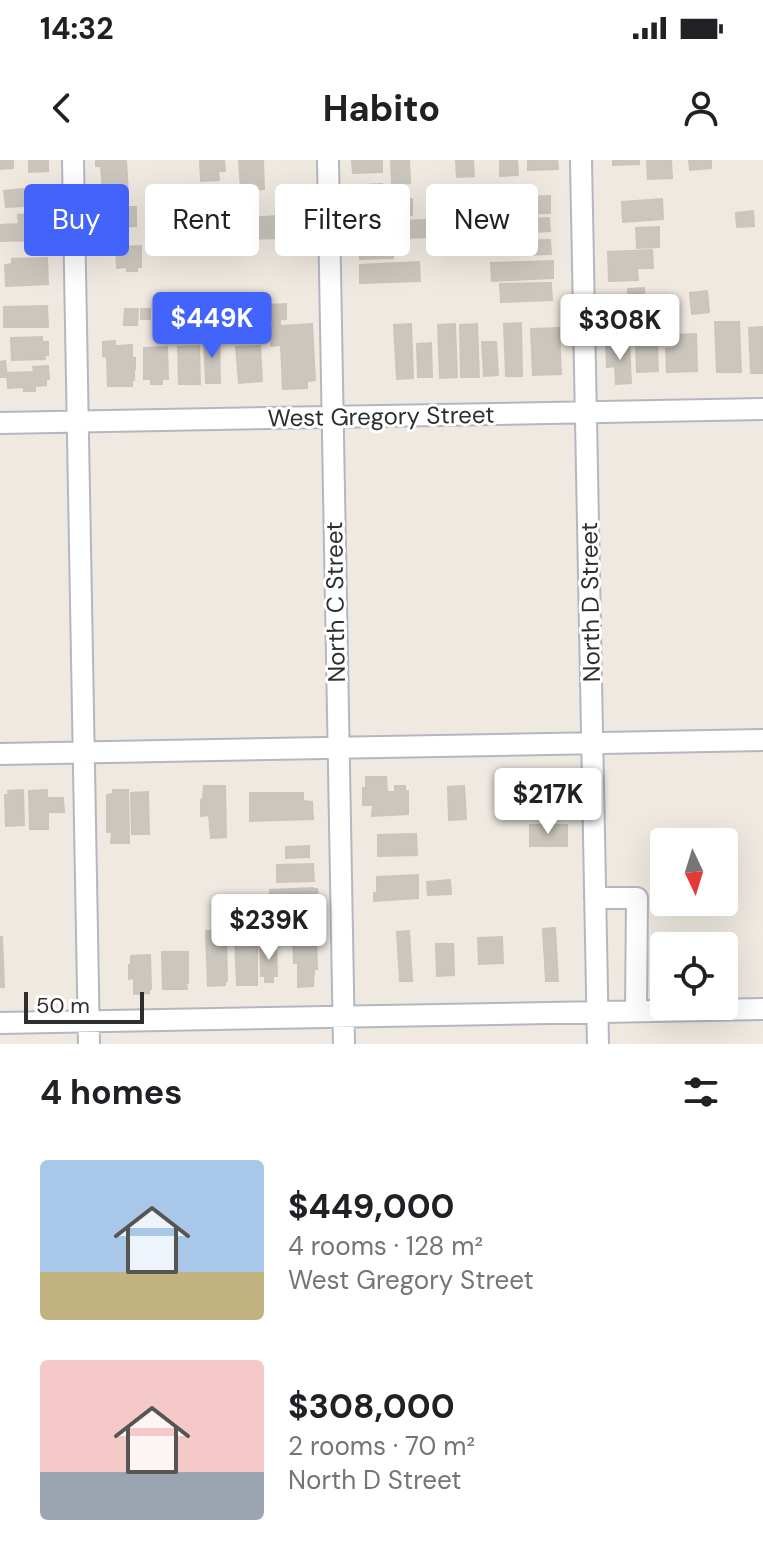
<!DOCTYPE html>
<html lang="en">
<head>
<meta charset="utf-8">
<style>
  :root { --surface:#fff; --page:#f6f6f6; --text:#202124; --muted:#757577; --accent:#4264fb }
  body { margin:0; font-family:"DM Sans",sans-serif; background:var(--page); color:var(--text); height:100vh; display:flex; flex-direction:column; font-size:30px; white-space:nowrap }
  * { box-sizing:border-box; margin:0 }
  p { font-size:26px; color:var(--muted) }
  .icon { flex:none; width:44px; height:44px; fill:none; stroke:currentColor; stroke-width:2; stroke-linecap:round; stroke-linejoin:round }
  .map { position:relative; height:884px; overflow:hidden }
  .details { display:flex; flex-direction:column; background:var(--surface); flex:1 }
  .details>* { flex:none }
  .top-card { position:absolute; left:24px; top:24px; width:716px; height:72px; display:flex; gap:16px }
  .needle { width:52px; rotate:176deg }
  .fabs { position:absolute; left:650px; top:668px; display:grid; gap:16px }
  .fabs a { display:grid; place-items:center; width:88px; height:88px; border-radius:8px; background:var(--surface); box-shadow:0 8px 32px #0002; font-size:40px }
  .scale { position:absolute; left:24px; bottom:20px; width:120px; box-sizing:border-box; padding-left:8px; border:4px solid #2e2e2e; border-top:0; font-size:22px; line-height:28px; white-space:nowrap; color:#2e2e2e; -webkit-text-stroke:6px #fff; paint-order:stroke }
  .price { position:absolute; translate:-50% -68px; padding:0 18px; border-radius:8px; background:#fff; color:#222; font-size:26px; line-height:52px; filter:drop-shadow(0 2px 4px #0008) }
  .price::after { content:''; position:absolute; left:50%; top:48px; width:24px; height:18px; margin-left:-12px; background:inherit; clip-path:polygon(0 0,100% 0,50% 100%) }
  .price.selected { background:var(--accent); color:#fff }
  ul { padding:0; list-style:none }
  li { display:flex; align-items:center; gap:24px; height:200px; padding:0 40px }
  li span { display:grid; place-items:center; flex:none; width:224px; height:160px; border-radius:8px; color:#555 }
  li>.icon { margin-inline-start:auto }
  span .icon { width:96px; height:96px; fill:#fffc; stroke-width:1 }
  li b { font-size:34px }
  h2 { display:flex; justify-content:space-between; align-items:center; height:96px; padding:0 40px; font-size:34px }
  .pill { padding:0 28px; border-radius:8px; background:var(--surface); box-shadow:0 8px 32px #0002; font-size:28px; line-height:72px }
  .pill.selected { background:var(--accent); color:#fff }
  .status { display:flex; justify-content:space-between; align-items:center; height:56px; padding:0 40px; background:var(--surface); direction:ltr }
  .status svg { height:22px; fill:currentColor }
  header { display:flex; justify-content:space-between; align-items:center; height:104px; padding:0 40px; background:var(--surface); font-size:36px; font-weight:700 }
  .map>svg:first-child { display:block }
</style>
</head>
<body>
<div class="status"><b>14:32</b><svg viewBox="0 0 49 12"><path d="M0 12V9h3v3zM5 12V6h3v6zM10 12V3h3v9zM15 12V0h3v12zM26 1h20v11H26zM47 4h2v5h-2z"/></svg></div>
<header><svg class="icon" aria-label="back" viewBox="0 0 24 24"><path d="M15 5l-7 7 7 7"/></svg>Habito<svg class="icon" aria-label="person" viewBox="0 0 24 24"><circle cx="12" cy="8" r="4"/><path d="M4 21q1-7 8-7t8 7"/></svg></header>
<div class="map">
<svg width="763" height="884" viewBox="0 0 763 884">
  <rect width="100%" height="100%" fill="#efe9e1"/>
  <path fill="#cbc7bf" stroke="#cbc5ba" stroke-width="2" d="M0,0H13V8L0,9Z
    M29,0H48V11L29,12Z
    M96,0H126L128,34L103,35L101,6H96Z
    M200,0H224L225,11H218L219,20L201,21Z
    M239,0H263L264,29L241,30Z
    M352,0H382V12L353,13Z
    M391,0H409L410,23L392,24Z
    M456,0H473L474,16L457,17Z
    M500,0H517L518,15L500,16Z
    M528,0H557L558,9L528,10Z
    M613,0H639V4L613,5Z
    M647,0H671L672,18L648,19Z
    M689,0H711V8L690,10Z
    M382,24V36H363V25Z
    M218,26H236L237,45L219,46Z
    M23,29L24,46L6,47L4,31Z
    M550,36V53L487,55V38Z
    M412,39V55L358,57L357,41Z
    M662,39L663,59L623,62L622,42Z
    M101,47H136V66L101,67Z
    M753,51L754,66L737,67L736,53Z
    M46,53L47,76H41V80L0,81V65L19,64L18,55Z
    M294,55L295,77L253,79V71H248L247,58Z
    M549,58L550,71L513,73L512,60Z
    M425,60L426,77L359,80V63Z
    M659,67V87L637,88L636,68Z
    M550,80L551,94L516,95L515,81Z
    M393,84V98L360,99L359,85Z
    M141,86V107H137V111H127V107L117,108L116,87Z
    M652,90L653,108H637L638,120L609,121L608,92Z
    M47,98L48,124L6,126L5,105L12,104V99Z
    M553,101V118L492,121L491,103Z
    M419,102L420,121L360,123V105Z
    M551,123L552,140L501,142L500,124Z
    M644,128L645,149L629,150L628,129Z
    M707,131L709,152L692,154L690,133Z
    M286,144V159L271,160L270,145Z
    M47,146L48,167H4V147Z
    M125,149H138L137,165H124Z
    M141,149H150V159H141Z
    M266,151L267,166L258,167L256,152Z
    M273,161H280V166L312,164L315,220L307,221V228L283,229L281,185L271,186L270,166H273Z
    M715,162H739L741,212H717Z
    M521,163L522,216H506L504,164Z
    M411,164L413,218L397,219L394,165Z
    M455,164L457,217L440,218L438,165Z
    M477,164L479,217H461L460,165Z
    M763,167V213H751L749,168Z
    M559,168L561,214L533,215L531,169Z
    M696,174L697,211L667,212L666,189L674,188V175Z
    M42,177V182H48V195H44L45,199L12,200L11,178Z
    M219,177L220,223H206L204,178Z
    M115,181V186L132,185V198H135V209H134V220H132V226H108L107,197L103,196V182Z
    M482,182H496L498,215L484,216Z
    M431,183L432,217H418L417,184Z
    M629,183L631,223L616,224L615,206L607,207L606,184Z
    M657,183L658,211L637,212L636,184Z
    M199,186L200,224H179L178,187Z
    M260,186L262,221L239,223L236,187Z
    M167,187L168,219H162V224H151V219H144V188Z
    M5,201L7,216L0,217V202Z
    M48,206L49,219H46V225L35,226V231H24V227L8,228L7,213L34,212L33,207Z
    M366,617H386L387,632H395V626H405V631H408V654L372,656L373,645H363V628H366Z
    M204,626H225L226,677L211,678L209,655L201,656V640L203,639Z
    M464,626L466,659L449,660L448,627Z
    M23,630L24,665L6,666L5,635H9L8,631Z
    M47,630V638H63L64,652H48V669H30L29,631Z
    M113,630H128L129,683H111L112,672H107V635L113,634Z
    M148,632L149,674H132L131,633Z
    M250,633H303V641L312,642L313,659L250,661Z
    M530,665H567V686H530Z
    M416,674L417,695L378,696V675Z
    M309,686V697L286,698V687Z
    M313,704L314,721L277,722V705Z
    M418,715V738L374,741V733H377V717Z
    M450,720L451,734L428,735L427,722Z
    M313,728V729H317L318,740L314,742L270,744V730Z
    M555,768L558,821H546L543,769Z
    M206,771H226L227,821H225V825L208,826Z
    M409,771L412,821H400L397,772Z
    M0,777H2L4,827H0Z
    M235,777H243V780H257V825H237Z
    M316,777L317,809H314L313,826L298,827V803H294L293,778Z
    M502,777L503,803L479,804L478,778Z
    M276,784L277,816H273V822H265V816H261L260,785Z
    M436,784H453L454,815L437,816Z
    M162,792H188V823H186L187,829H163Z
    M150,795L151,829H149V833L134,834V818L129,819V805H131V796Z"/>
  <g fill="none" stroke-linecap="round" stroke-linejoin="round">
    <defs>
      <path id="minor" d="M73,0L89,884
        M328,0L344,884
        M581,0L598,884
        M0,263L763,249
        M0,594L763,580
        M595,738H637L636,851
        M0,863L763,849"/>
    </defs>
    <use href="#minor" stroke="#b4b7c1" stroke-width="24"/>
    <use href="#minor" stroke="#fff" stroke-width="20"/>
  </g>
  <g text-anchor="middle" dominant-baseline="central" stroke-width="6" stroke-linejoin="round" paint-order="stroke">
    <g font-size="24" fill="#2e2e2e" stroke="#fff">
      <text transform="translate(381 256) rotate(-1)">West Gregory Street</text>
      <text transform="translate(335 442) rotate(-91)">North C Street</text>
      <text transform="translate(590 442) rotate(-91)">North D Street</text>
    </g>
  </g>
</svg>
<div class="fabs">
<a><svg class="needle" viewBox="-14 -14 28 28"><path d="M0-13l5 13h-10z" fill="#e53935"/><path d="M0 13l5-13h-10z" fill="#757577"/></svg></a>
<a><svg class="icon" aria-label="locate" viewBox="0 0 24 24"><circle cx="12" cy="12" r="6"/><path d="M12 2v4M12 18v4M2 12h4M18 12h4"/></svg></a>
</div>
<div class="scale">50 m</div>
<b class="price selected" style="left:212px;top:200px">$449K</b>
<b class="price" style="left:620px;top:202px">$308K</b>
<b class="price" style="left:548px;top:676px">$217K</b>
<b class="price" style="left:269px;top:802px">$239K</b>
<div class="top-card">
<a class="pill selected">Buy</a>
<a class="pill">Rent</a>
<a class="pill">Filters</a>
<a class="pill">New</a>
</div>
</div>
<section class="details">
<h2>4 homes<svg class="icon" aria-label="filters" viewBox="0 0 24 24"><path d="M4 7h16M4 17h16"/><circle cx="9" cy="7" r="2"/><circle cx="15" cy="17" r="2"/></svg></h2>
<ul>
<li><span style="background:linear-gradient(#a9c7e8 70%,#c2b280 0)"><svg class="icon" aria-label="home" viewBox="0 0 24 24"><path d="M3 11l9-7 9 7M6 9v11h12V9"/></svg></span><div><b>$449,000</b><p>4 rooms · 128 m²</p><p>West Gregory Street</p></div></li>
<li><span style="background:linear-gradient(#f6c9c9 70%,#9aa5b1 0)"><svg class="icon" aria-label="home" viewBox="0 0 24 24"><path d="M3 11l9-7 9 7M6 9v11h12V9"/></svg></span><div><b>$308,000</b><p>2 rooms · 70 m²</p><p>North D Street</p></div></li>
</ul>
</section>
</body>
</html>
